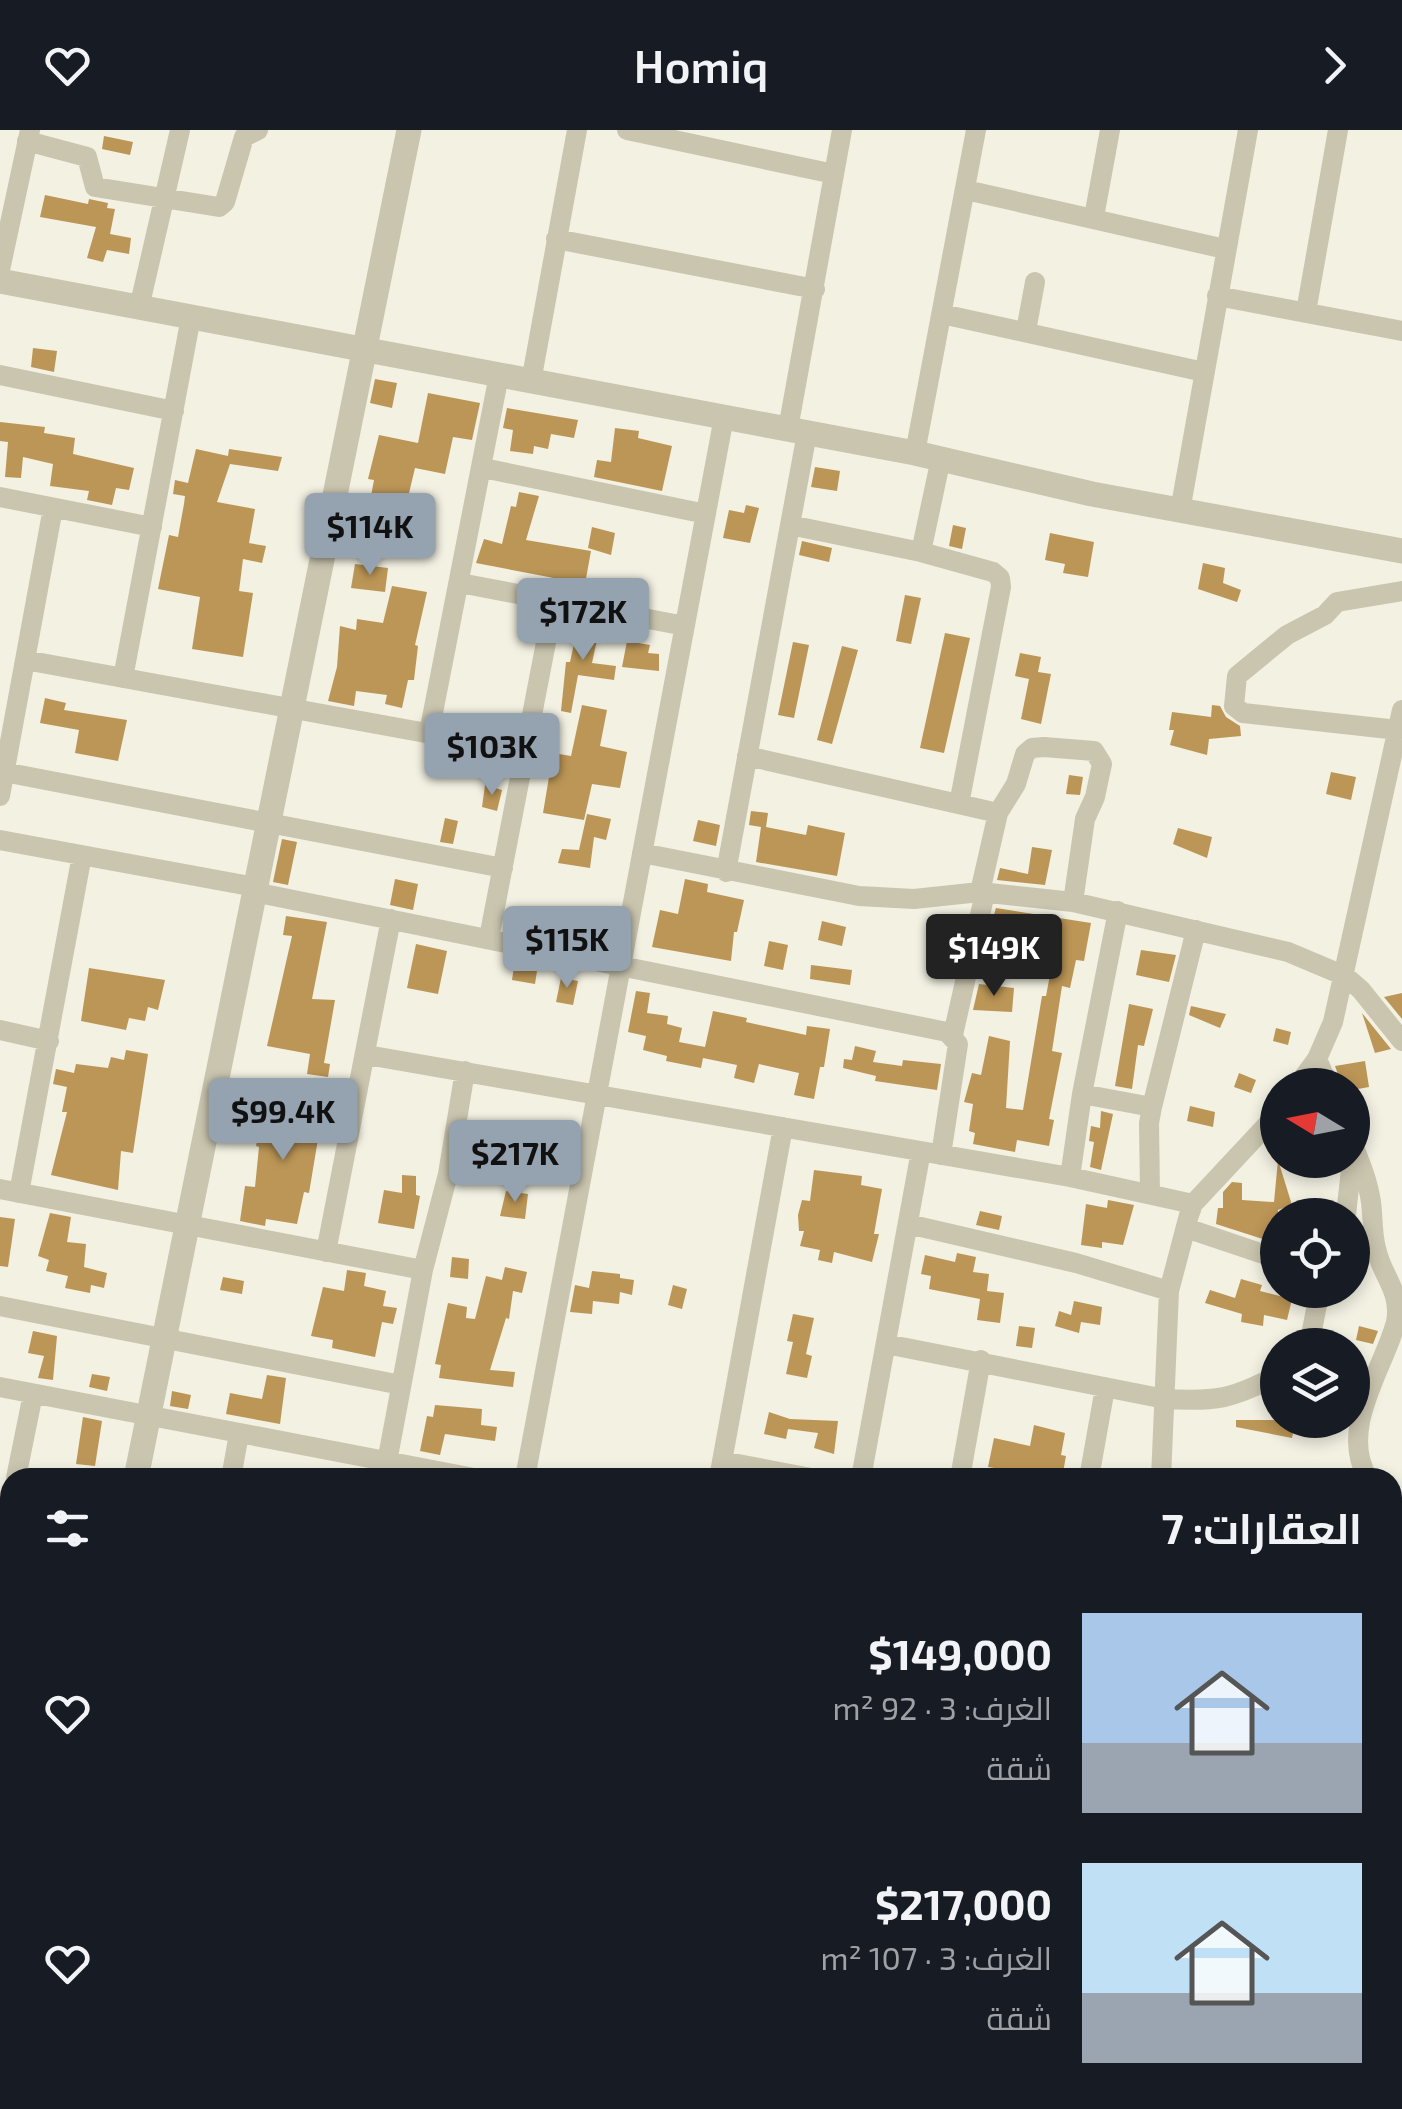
<!DOCTYPE html>
<html lang="ar">
<head>
<meta charset="utf-8">
<style>
  :root { --surface:#171b24; --page:#20242c; --text:#f1f3f6; --muted:#9ea1a6; --accent:#95a2af }
  body { margin:0; font-family:"Exo 2",Cairo,sans-serif; background:var(--page); color:var(--text); direction:rtl; height:100vh; display:flex; flex-direction:column; font-size:38px; white-space:nowrap }
  * { box-sizing:border-box; margin:0 }
  p { font-size:32px; color:var(--muted) }
  .icon { flex:none; width:55px; height:55px; fill:none; stroke:currentColor; stroke-width:2; stroke-linecap:round; stroke-linejoin:round }
  .map { position:relative; flex:1; overflow:hidden; direction:ltr }
  .drawer { position:absolute; left:0px; top:1338px; width:1402px; height:642px; display:flex; flex-direction:column; background:var(--surface); border-radius:30px 30px 0 0; box-shadow:0 5px 15px #0003; direction:rtl }
  .drawer>* { flex:none }
  .needle { width:65px; rotate:280deg }
  .controls { position:absolute; left:1260px; top:938px; display:grid; gap:20px }
  .controls a { display:grid; place-items:center; width:110px; height:110px; border-radius:50%; background:var(--surface); box-shadow:0 5px 15px #0003; font-size:50px }
  .price { position:absolute; translate:-50% -85px; padding:0 22px; border-radius:10px; background:var(--accent); color:#111; font-size:32px; line-height:65px; filter:drop-shadow(0 2px 5px #0008) }
  .price::after { content:''; position:absolute; left:50%; top:60px; width:30px; height:22px; margin-left:-15px; background:inherit; clip-path:polygon(0 0,100% 0,50% 100%) }
  .price.selected { background:#222; color:#fff }
  ul { padding:0; list-style:none }
  li { display:flex; align-items:center; gap:30px; height:250px; padding:0 40px }
  li span { display:grid; place-items:center; flex:none; width:280px; height:200px; border-radius:0px; color:#555 }
  li>.icon { margin-inline-start:auto }
  span .icon { width:120px; height:120px; fill:#fffc; stroke-width:1 }
  li b { font-size:42px }
  h2 { display:flex; justify-content:space-between; align-items:center; height:120px; padding:0 40px; font-size:42px }
  header { display:flex; justify-content:space-between; align-items:center; height:130px; padding:0 40px; background:var(--surface); font-size:45px; font-weight:600 }
  .map>svg:first-child { display:block }
</style>
</head>
<body>
<header><svg class="icon" aria-label="forward" viewBox="0 0 24 24"><path d="M9 5l7 7-7 7"/></svg>Homiq<svg class="icon" aria-label="heart" viewBox="0 0 24 24"><path d="M12 20l-8-8c-3-5 5-10 8-4 3-6 11-1 8 4z"/></svg></header>
<div class="map">
<svg width="1402" height="1979" viewBox="0 0 1402 1979">
  <rect width="100%" height="100%" fill="#f2f1e2"/>
  <path fill="#bc9656" d="M104,6L133,12L130,25L102,19Z
    M45,65L88,74L89,69L108,73L107,78L115,79L110,104L131,108L129,124L107,120L103,132L87,128L96,97L40,87Z
    M33,218L57,221L54,242L31,237Z
    M375,249L397,253L392,278L370,273Z
    M428,263L480,273L472,310L453,307L445,344L415,338L400,401L366,393L374,350L368,349L379,305L418,313Z
    M507,278L578,290L574,308L551,304L548,319L534,316L533,324L510,321L513,300L503,298Z
    M0,292L45,297L44,303L75,308L73,324L134,338L129,360L116,358L112,375L87,370L89,361L50,356L53,334L23,327L21,348L5,347L8,312L0,311Z
    M615,298L639,301L638,308L672,316L662,361L594,347L597,330L611,332Z
    M196,319L228,326L229,319L282,327L278,341L230,334L217,372L255,379L249,413L266,416L262,433L243,429L239,461L253,463L243,527L192,519L200,467L158,459L169,405L178,407L184,374L185,366L173,364L175,350L188,353Z
    M815,337L840,341L837,361L811,357Z
    M519,362L539,366L526,410L591,421L585,454L476,433L484,409L502,414L511,376L516,377Z
    M746,375L759,378L750,413L723,408L729,380L744,383Z
    M953,395L966,398L962,419L949,416Z
    M592,397L615,403L611,425L588,418Z
    M1050,403L1094,412L1088,447L1063,443L1065,434L1045,430Z
    M802,411L832,418L829,432L799,425Z
    M1203,433L1225,438L1223,453L1241,460L1237,472L1198,459Z
    M355,434L388,438L385,462L351,458Z
    M392,456L427,462L415,515L418,516L414,550H408L402,578L385,574L387,565L356,561L354,576L328,571L337,537L340,496L356,500L357,489L383,493Z
    M905,465L921,468L911,514L896,511Z
    M579,491L600,496L592,533L616,536L614,550L578,545L571,583L561,581L566,532H570Z
    M945,503L970,508L944,623L920,618Z
    M627,511L650,515L648,523L659,524V541L622,537Z
    M793,512L809,515L794,588L778,585Z
    M842,516L858,520L832,614L817,610Z
    M1020,523L1041,527L1038,542L1051,544L1041,594L1021,589L1029,549L1015,546Z
    M45,568L66,573L64,580L127,590L118,631L75,623L79,600L40,593Z
    M582,575L607,580L600,616L627,622L620,658L592,654L584,690L543,683L553,623L571,626Z
    M1212,575L1220,576L1226,587L1240,596L1241,606L1209,609L1207,625L1170,615L1174,600H1169L1172,582L1211,587Z
    M1331,642L1356,647L1351,670L1326,664Z
    M1069,645L1083,647L1080,665L1066,664Z
    M485,655L502,660L497,681L482,677Z
    M751,681L768,683L766,697L806,705L808,695L845,703L837,746L756,732L761,697L749,695Z
    M587,684L611,689L606,710L594,707L590,738L558,733L562,719L579,720Z
    M445,688L458,691L453,714L440,712Z
    M698,690L720,695L716,716L693,711Z
    M1178,698L1212,707L1207,728L1173,714Z
    M282,709L297,712L288,755L273,752Z
    M1032,717L1052,720L1045,755L997,750L1000,738L1028,744Z
    M395,749L418,754L413,780L390,775Z
    M685,749L708,754L707,762L744,770L737,802H734L731,831L652,817L660,780L678,784Z
    M996,778L1091,793L1084,831L1076,830L1070,858L1062,856L1052,921L1062,923L1049,989L1054,990L1049,1016L1017,1010L1015,1022L973,1014L975,1003L969,1001L973,974L964,972L972,943L981,945L989,906L1010,911L1006,978L1023,980L1042,866H1046L1053,829L993,816L999,789L993,788Z
    M286,786L327,792L312,869L335,870L324,933L330,934L328,947L307,944L310,924L267,916L292,806L283,805Z
    M822,791L846,797L842,816L818,810Z
    M769,811L788,815L783,840L764,836Z
    M416,814L447,821L438,864L407,858Z
    M1141,820L1176,825L1169,852L1136,845Z
    M811,835L852,840L850,855L810,849Z
    M514,836L537,841L535,854L512,850Z
    M89,838L165,850L158,880L148,877L145,891L129,888L126,900L81,891Z
    M561,848L578,851L573,875L556,872Z
    M979,854L1014,858L1012,882L973,880Z
    M636,861L650,863L647,883L668,886L667,894L682,898L679,912L705,917L713,881L747,888L746,892L806,905L807,896L830,899L824,937H820L814,969L794,965L799,943L759,934L754,953L734,948L737,935L703,928L701,938L666,931L667,926L643,920L646,906L628,902Z
    M1402,863V889L1384,867Z
    M1129,874L1153,879L1144,916L1138,915L1132,959L1115,956Z
    M1191,876L1226,884L1220,898L1189,885Z
    M1362,883L1391,919L1375,923Z
    M1276,898L1291,902L1288,915L1273,911Z
    M855,916L876,921L873,932L902,936L903,930L941,934L937,960L875,951L876,946L843,938L844,929L852,930Z
    M126,920L148,924L133,1023L121,1021L118,1060L51,1045L67,982H62L67,957L53,954L56,939L74,943L76,934L108,938L111,927L124,930Z
    M1365,931L1369,957L1352,960V955H1342L1335,936Z
    M1239,943L1256,950L1251,963L1234,957Z
    M296,970L320,973L318,990L321,991L309,1063L304,1062L297,1094L266,1089L265,1096L240,1091L245,1056L255,1057L259,1017L256,1016L258,1006L254,1005L260,978L278,981L279,974L295,976Z
    M1190,976L1215,982L1213,997L1187,991Z
    M1101,981L1113,984L1101,1040L1090,1037L1094,1012L1089,1011L1091,996L1100,998Z
    M1278,1030L1292,1075L1278,1080V1114L1216,1094L1218,1078H1223V1062L1232,1052L1242,1053V1070L1274,1072Z
    M814,1040L862,1046L861,1055L882,1059L874,1104H879L872,1132L834,1122L832,1133L818,1130L820,1120L800,1116L804,1101H799L798,1085L802,1070L810,1071Z
    M402,1045L416,1046V1065L420,1066L414,1099L378,1093L384,1060L402,1063Z
    M506,1061L528,1064L525,1089L500,1086Z
    M1108,1070L1134,1075L1123,1115L1102,1112V1118L1081,1115L1086,1074L1107,1078Z
    M980,1081L1002,1086L999,1100L976,1095Z
    M50,1083L71,1087L67,1112L86,1114L84,1137L107,1143L104,1158L91,1155L90,1163L65,1158L68,1146L46,1141L49,1130L38,1126Z
    M0,1087L15,1089L8,1137L0,1136Z
    M957,1123L976,1127L973,1142L989,1144L987,1161L1004,1163L1000,1193L977,1190L980,1169L929,1159L931,1146L921,1144L925,1125L955,1132Z
    M452,1127L469,1129L468,1149L450,1147Z
    M505,1137L527,1142L522,1163L513,1161L509,1189L506,1188L490,1240L515,1242L513,1257L439,1248L441,1235L435,1234L448,1173L467,1177L466,1188L475,1189L486,1146L502,1150Z
    M347,1140L366,1143L364,1156L386,1161L383,1176L397,1178L393,1194L382,1192L375,1227L332,1218L333,1210L311,1206L323,1157L344,1161Z
    M592,1141L620,1144V1148L634,1150L632,1165L620,1162L619,1174L593,1171L592,1184L570,1182L575,1155L589,1158Z
    M223,1147L244,1151L242,1164L220,1160Z
    M1241,1149L1262,1155L1260,1161L1292,1169L1287,1190L1264,1185L1263,1196L1241,1192L1242,1184L1205,1173L1210,1160L1235,1168Z
    M673,1155L687,1159L682,1179L668,1175Z
    M1074,1171L1102,1177L1100,1195L1081,1192L1079,1203L1055,1196L1059,1181L1071,1185Z
    M793,1184L814,1188L806,1224L812,1226L807,1248L786,1244L793,1212L787,1211Z
    M1019,1196L1035,1198L1032,1218L1016,1216Z
    M1359,1196L1378,1201L1373,1214L1356,1210Z
    M33,1201L57,1206L53,1250L38,1248L44,1226L28,1223Z
    M92,1244L110,1247L107,1261L89,1257Z
    M267,1245L286,1248L280,1294L226,1284L230,1263L262,1269Z
    M172,1261L191,1265L188,1279L170,1276Z
    M435,1275L482,1279L481,1295L497,1297L495,1311L445,1304L440,1325L420,1321L427,1286L433,1287Z
    M769,1282L790,1289L838,1291L834,1324L814,1318L818,1303L788,1299L786,1309L764,1304Z
    M83,1287L102,1291L95,1336L76,1334Z
    M1236,1290H1296L1292,1308L1236,1297Z
    M1034,1295L1065,1303L1061,1325L1066,1326L1062,1348H1004L1007,1340L988,1337L994,1308L1030,1316Z"/>
  <g fill="none" stroke-linecap="round" stroke-linejoin="round">
    <path stroke="#cac5af" stroke-width="20" d="M627,0L834,44
      M27,11L87,27L95,57L219,77L225,72L244,7L258,0
      M966,60L1225,119
      M1094,87L1110,0
      M556,109L815,159
      M0,140L30,0
      M1217,166L1402,201
      M139,178L180,0
      M1306,182L1338,0
      M942,184L1204,242
      M1026,201L1035,152
      M0,245L174,281
      M531,252L577,0
      M788,299L842,0
      M915,323L976,0
      M483,338L706,384
      M0,367L152,397
      M1180,381L1248,0
      M790,395L921,422L993,442L1000,448L1001,457L959,674
      M921,422L941,328
      M460,453L685,496
      M25,530L525,621
      M123,548L191,187
      M1398,600L1243,583L1234,576L1237,546L1287,505L1325,485L1337,472L1402,461
      M429,603L499,245
      M747,626L998,683
      M4,642L503,738
      M0,666L53,378
      M0,710L255,757
      M642,723L859,766L914,769L980,762L1073,772L1288,822L1345,846L1361,860L1402,911
      M726,742L807,303
      M254,762L947,902L958,914L941,1025
      M980,762L998,683L1016,654L1025,624L1032,618L1044,617L1094,621L1102,634L1095,667L1085,689L1073,772
      M489,808L554,471
      M0,900L49,911
      M953,905L985,763
      M367,925L1070,1047L1193,1074
      M1317,929L1328,955
      M1298,955L1317,929L1333,892L1402,580
      M1082,964L1152,977L1196,800
      M1352,1012C1360,1032 1368,1051 1371,1072C1373,1087 1372,1103 1376,1118C1381,1145 1402,1161 1396,1192C1384,1238 1338,1299 1368,1348
      M1070,1047L1082,964L1118,781
      M0,1059L423,1140
      M19,1063L82,725
      M1150,1064L1149,993L1152,977
      M1346,1085L1352,1030
      M908,1094L1076,1133L1169,1161
      M1186,1098L1278,1129
      M326,1122L391,789
      M0,1176L401,1255
      M886,1214L1165,1269C1216,1272 1233,1269 1278,1245
      M1309,1215L1320,1160
      M0,1257L474,1348
      M722,1331L811,1348
      M387,1332L423,1140L448,1044L465,941
      M16,1348L33,1264
      M231,1348L239,1304
      M525,1348L724,287
      M719,1348L783,997
      M861,1348L921,1021
      M960,1348L981,1230
      M1089,1348L1105,1258
      M1161,1348L1169,1161L1189,1085L1193,1074L1278,983
      M1392,1410L1398,1386H1402
      M0,1432L10,1380
      M1392,1507L1402,1510
      M1392,1583L1402,1584
      M1392,1645L1402,1624
      M0,1694L10,1696
      M1392,1694L1402,1690
      M0,1815L10,1816
      M1392,1930L1402,1932
      M946,1970L994,1979
      M1095,1979L1101,1970
      M1231,1979L1237,1970"/>
    <path stroke="#cac5af" stroke-width="25" d="M0,151L915,323L1092,364L1402,421
      M136,1348L409,0
      M0,1955L10,1957
      M92,1970L138,1979"/>
  </g>
</svg>
<div class="controls">
<a><svg class="needle" viewBox="-14 -14 28 28"><path d="M0-13l5 13h-10z" fill="#e53935"/><path d="M0 13l5-13h-10z" fill="#9ea1a6"/></svg></a>
<a><svg class="icon" aria-label="locate" viewBox="0 0 24 24"><circle cx="12" cy="12" r="6"/><path d="M12 2v4M12 18v4M2 12h4M18 12h4"/></svg></a>
<a><svg class="icon" aria-label="layers" viewBox="0 0 24 24"><path d="M12 4l9 5-9 5-9-5zM3 14l9 5 9-5"/></svg></a>
</div>
<b class="price" style="left:370px;top:448px">$114K</b>
<b class="price" style="left:583px;top:533px">$172K</b>
<b class="price" style="left:492px;top:668px">$103K</b>
<b class="price" style="left:567px;top:861px">$115K</b>
<b class="price selected" style="left:994px;top:869px">$149K</b>
<b class="price" style="left:283px;top:1033px">$99.4K</b>
<b class="price" style="left:515px;top:1075px">$217K</b>
<section class="drawer">
<h2>العقارات: 7<svg class="icon" aria-label="filters" viewBox="0 0 24 24"><path d="M4 7h16M4 17h16"/><circle cx="9" cy="7" r="2"/><circle cx="15" cy="17" r="2"/></svg></h2>
<ul>
<li><span style="background:linear-gradient(#a9c7e8 65%,#9aa5b1 0)"><svg class="icon" aria-label="home" viewBox="0 0 24 24"><path d="M3 11l9-7 9 7M6 9v11h12V9"/></svg></span><div><b>$149,000</b><p>الغرف: 3 · 92 m²</p><p>شقة</p></div><svg class="icon" aria-label="heart" viewBox="0 0 24 24"><path d="M12 20l-8-8c-3-5 5-10 8-4 3-6 11-1 8 4z"/></svg></li>
<li><span style="background:linear-gradient(#bfe0f5 65%,#9aa5b1 0)"><svg class="icon" aria-label="home" viewBox="0 0 24 24"><path d="M3 11l9-7 9 7M6 9v11h12V9"/></svg></span><div><b>$217,000</b><p>الغرف: 3 · 107 m²</p><p>شقة</p></div><svg class="icon" aria-label="heart" viewBox="0 0 24 24"><path d="M12 20l-8-8c-3-5 5-10 8-4 3-6 11-1 8 4z"/></svg></li>
</ul>
</section>
</div>
</body>
</html>
